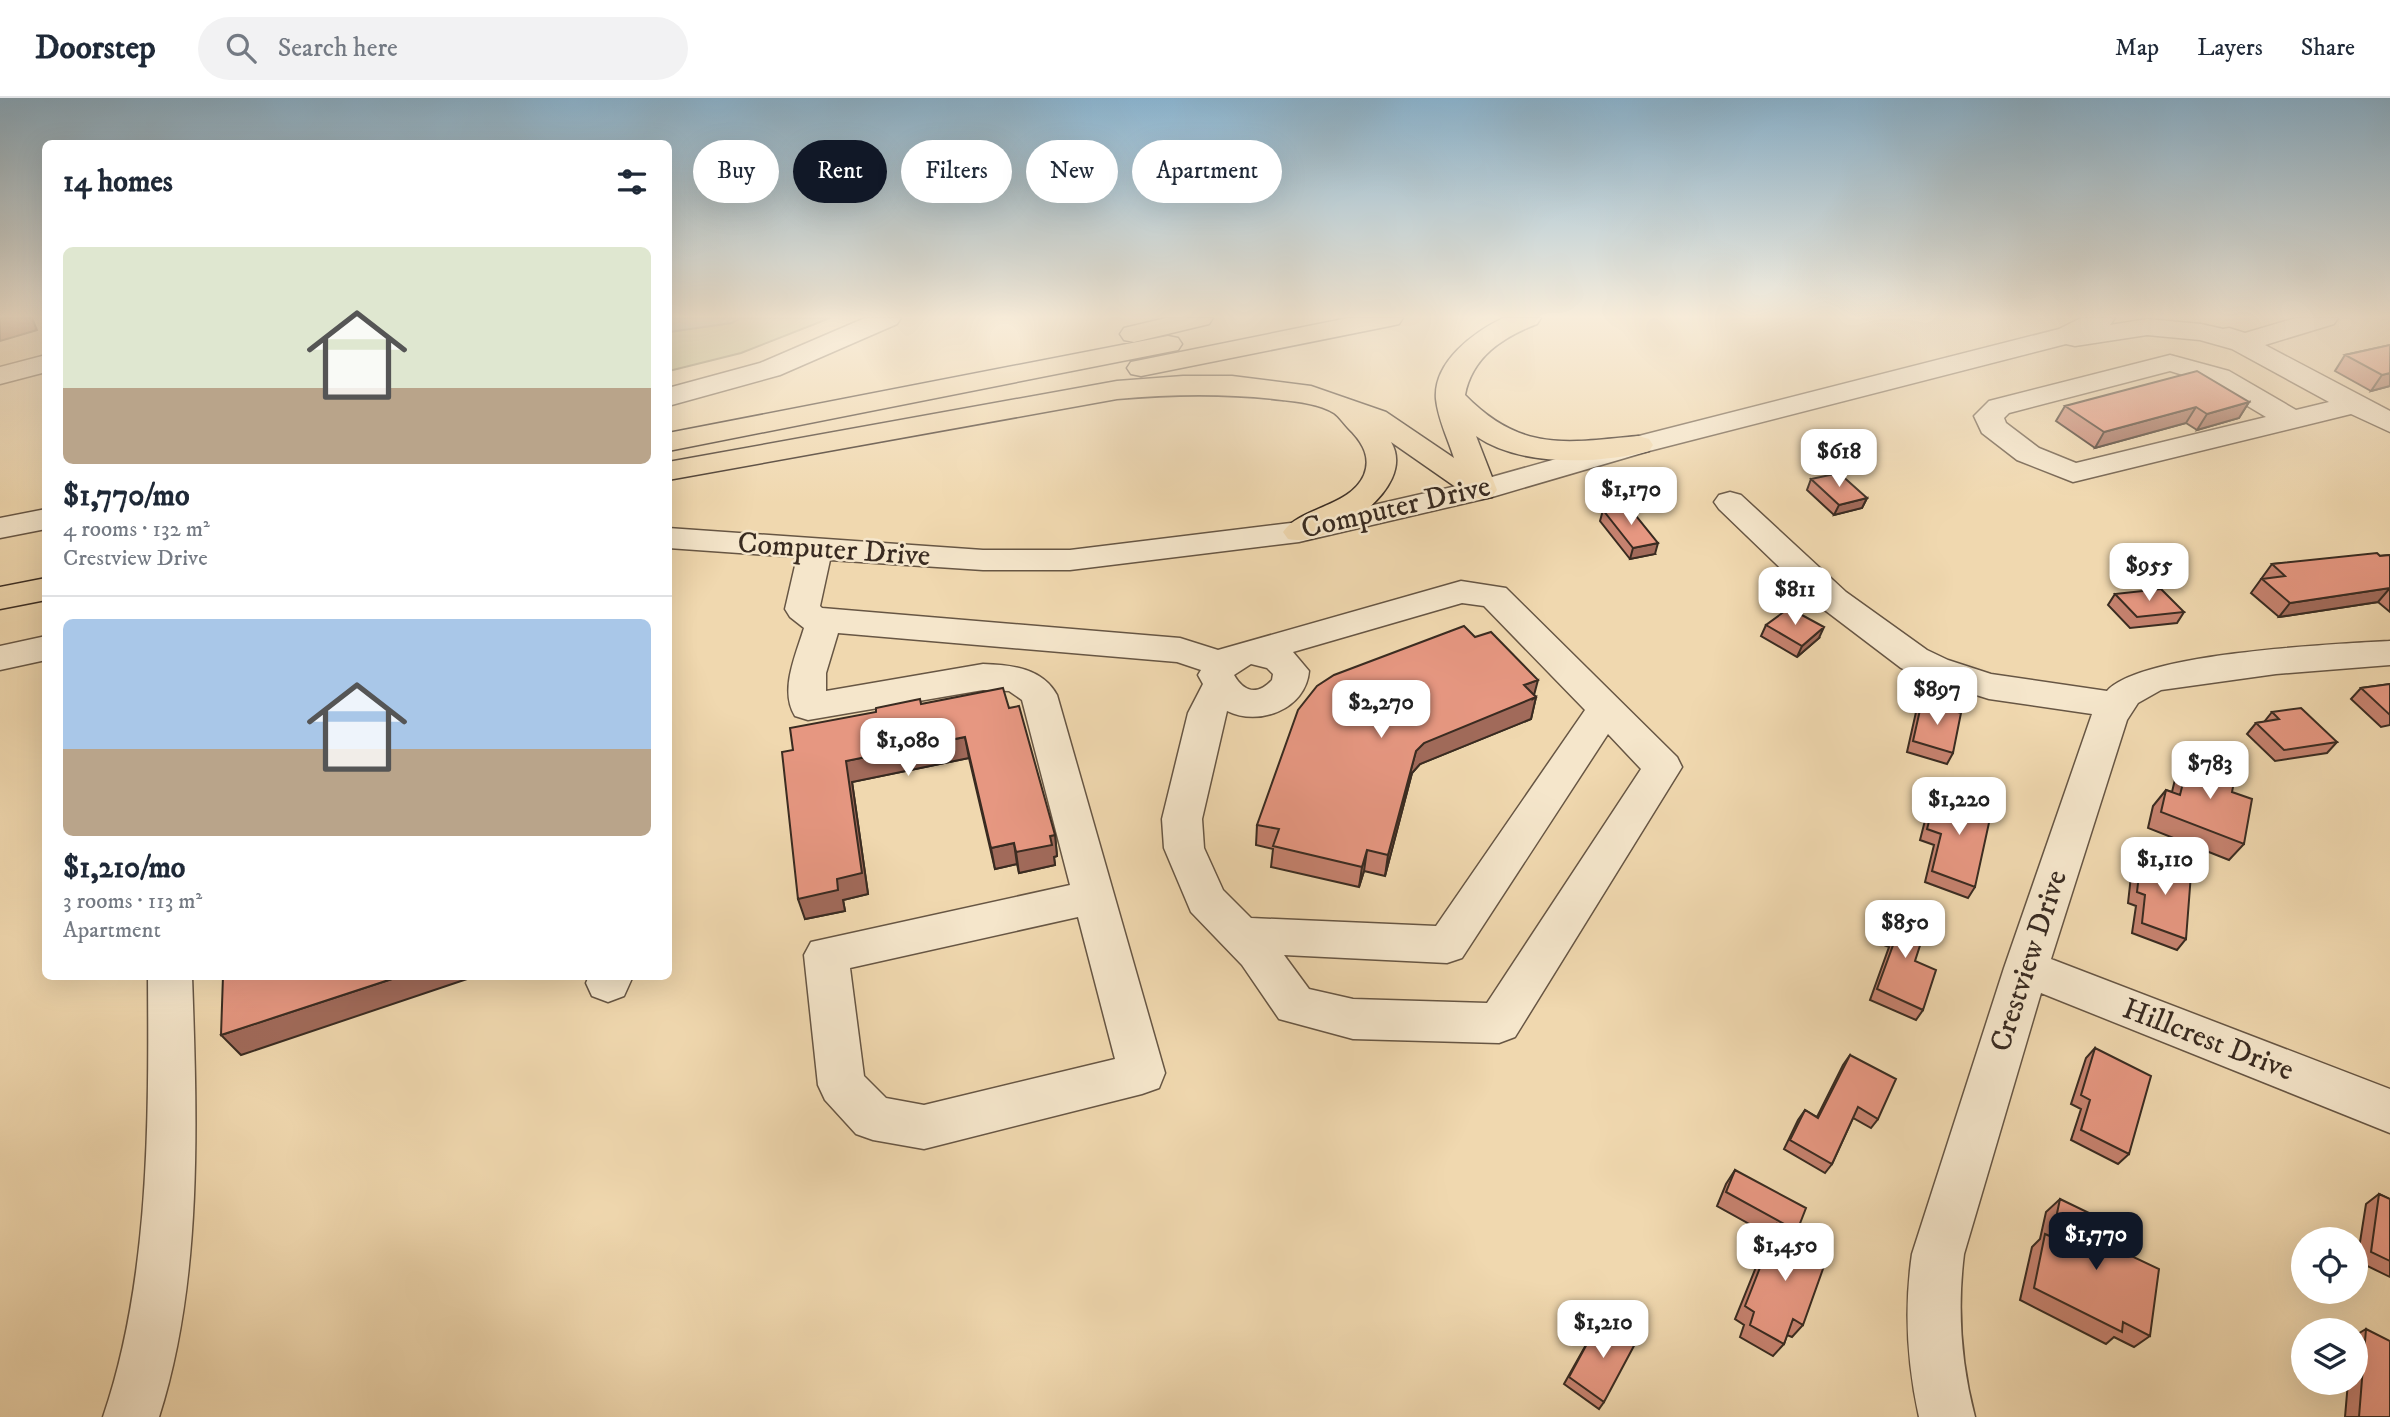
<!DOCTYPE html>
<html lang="en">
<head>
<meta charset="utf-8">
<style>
  :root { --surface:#fff; --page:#f2f2f3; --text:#1f2937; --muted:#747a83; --line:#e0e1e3; --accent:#111827 }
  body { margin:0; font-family:"IM FELL DW Pica",serif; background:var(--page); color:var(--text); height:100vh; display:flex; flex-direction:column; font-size:26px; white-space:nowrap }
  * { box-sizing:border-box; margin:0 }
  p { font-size:23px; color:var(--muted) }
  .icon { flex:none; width:38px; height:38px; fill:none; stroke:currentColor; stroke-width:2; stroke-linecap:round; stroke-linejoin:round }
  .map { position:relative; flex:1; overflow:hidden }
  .panel { position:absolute; left:42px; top:42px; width:630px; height:840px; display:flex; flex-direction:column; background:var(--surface); border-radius:10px; box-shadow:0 7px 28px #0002 }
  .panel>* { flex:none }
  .top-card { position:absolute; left:693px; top:42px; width:665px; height:63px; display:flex; gap:14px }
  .buttons { position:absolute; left:2291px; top:1129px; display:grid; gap:14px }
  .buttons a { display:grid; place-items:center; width:77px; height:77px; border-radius:50%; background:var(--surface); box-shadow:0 7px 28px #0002; font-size:35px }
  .price { position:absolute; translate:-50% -60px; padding:0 16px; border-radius:14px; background:#fff; color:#222; font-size:23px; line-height:46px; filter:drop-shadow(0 2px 4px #0008) }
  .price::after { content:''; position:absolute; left:50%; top:42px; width:21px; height:16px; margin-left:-10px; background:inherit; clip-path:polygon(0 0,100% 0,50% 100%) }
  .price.active { background:var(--accent); color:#fff }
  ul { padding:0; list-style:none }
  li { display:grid; align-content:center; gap:14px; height:371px; padding:0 21px }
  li+li { border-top:2px solid var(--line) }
  li span { display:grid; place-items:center; height:217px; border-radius:10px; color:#555 }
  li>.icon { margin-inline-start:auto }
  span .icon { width:126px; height:126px; fill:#fffc; stroke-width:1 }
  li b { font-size:30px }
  h2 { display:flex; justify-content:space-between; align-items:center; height:84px; padding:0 21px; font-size:30px }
  .chip { padding:0 24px; border-radius:32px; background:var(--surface); box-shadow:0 7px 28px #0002; font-size:24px; line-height:63px }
  .chip.active { background:var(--accent); color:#fff }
  header { display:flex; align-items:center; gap:42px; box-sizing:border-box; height:98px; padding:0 35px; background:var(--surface); border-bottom:2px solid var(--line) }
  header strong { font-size:33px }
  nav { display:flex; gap:38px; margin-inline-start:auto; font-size:24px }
  .search { width:490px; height:63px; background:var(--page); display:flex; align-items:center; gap:18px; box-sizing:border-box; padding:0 24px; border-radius:38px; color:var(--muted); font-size:26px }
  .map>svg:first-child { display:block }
</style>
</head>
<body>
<header>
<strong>Doorstep</strong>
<div class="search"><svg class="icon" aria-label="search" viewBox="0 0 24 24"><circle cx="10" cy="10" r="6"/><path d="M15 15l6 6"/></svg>Search here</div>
<nav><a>Map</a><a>Layers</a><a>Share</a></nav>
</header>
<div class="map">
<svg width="2390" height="1319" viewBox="0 0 2390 1319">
  <rect width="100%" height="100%" fill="#f0d8af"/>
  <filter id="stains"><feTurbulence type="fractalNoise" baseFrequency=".00286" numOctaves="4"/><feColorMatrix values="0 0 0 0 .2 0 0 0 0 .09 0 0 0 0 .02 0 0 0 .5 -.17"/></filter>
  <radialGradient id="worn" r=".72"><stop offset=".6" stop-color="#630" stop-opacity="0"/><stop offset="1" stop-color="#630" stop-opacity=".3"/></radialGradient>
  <path fill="#bebd87" stroke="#7c7454" stroke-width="2" d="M669,220H830L741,255L669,273Z"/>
  <path fill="#9db8b3" stroke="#758079" stroke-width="2" d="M669,220H740L732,225L669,234Z"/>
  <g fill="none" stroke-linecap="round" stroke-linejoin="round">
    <defs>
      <path id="minor" d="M865,220H901L897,226L780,277L668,308V290L760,265Z
        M2081,220H2115L2110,227L2147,221L2201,226L2223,231L2229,230L2245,235L2296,220H2338L2334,226L2265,247L2390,313V334L2351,316L2073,384L2017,362L1982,335L1974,318L1989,303L2170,257L2229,273L2296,312L2329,304L2232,251L2200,242L2147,237L2075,248L2066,246L1649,353L1492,399L1299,444L1070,472H983L830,462L820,508L822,510L1180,540L1218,552L1461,483L1506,490L1677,659L1682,669L1515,939L1499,945L1353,941L1279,921L1242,867L1191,814L1164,750L1162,721L1188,615L1203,586L1198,577L1201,572L1177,564L838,535L826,575V593L983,566C1012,567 1042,570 1057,597L1165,975L1159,990L1142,996L924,1051L873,1042L856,1036L825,1002L818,987L804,857L811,844L1070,787L1022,602L1009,593L983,592L808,622L795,618C779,592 796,557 804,530L790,519L785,511L797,459L668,450V430L983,452H1070L1299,424L1474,384L1627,341L2059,231ZM2170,273L2209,285L2266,319L2076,365L2039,350L2006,325L2004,320L2009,315ZM1462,505L1484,508L1585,612L1436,828L1251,820L1223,792L1204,750L1202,721L1227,613C1259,629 1306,611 1309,573L1293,554ZM1251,566L1267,570L1273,576L1272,582C1257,598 1244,594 1234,577ZM1608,636L1641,671L1487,905L1353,901L1309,891L1284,857L1447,865L1462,860ZM1078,819L1115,961L924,1007L886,1000L864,978L850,870Z
        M46,257V274L0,286V269Z
        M1730,394L1741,397L1846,494L1927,552L1948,562L1991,576L2107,593C2141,555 2334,546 2390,543V567L2276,576L2161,592L2138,605L2127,622L2051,861L2390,991V1035L2041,895L1964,1156C1957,1212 1961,1265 1975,1319H1919C1907,1264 1904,1211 1912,1156L2004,870L2092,616L1989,601L1922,580L1901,570L1822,510L1719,411L1714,404L1719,397Z
        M46,411V431L0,440V420Z
        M46,538V562L0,572V548Z
        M148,878H192C197,1021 203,1182 159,1319H103C150,1182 149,1022 148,878Z
        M589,878H633L624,898L608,904L592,898L586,885Z"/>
      <path id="highway" d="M1166,220H1213L1209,226L1134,244L1124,242L1120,236L1124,230Z
        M1348,220H1403L1399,226L1390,228L1141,278L1131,276L1127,270L1131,264L1141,262Z
        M1503,220H1541L1537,226C1503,239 1472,259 1465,297C1521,354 1564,345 1638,338L1649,341L1653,347L1649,353C1599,366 1520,369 1476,338L1497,392L1492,399L1481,401L1470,399L1391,344C1419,391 1325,451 1288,441L1283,434C1300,409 1350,409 1364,377C1371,360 1363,346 1352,334C1346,329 1339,318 1334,315C1320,306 1299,304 1282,302C1226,295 1173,296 1117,301L668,382V364L1117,283L1183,278H1232L1311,288L1386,314L1454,360C1448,341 1438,321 1436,301C1433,264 1474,234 1503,220Z
        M1168,238L1178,240L1182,246L1178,252L668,353V335Z
        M46,480V502L0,511V489Z"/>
    </defs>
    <use href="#minor" stroke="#675644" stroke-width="3"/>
    <use href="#highway" stroke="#392b21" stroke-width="3"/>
    <use href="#minor" fill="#f5e6cb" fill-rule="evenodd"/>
    <use href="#highway" fill="#f0d8af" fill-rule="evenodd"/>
  </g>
  <path fill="#c6826f" stroke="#392b21" stroke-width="2" d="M2390,247V288L2371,293L2335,273L2345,257Z
    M2249,304L2239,320L2197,332L2186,325L2095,350L2056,323L2065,308Z
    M1811,381L1867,400L1862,410L1834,417L1807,392Z
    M1603,412L1655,456L1630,461L1600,423Z
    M2390,457V514L2378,504L2279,519L2251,495L2272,466Z
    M2115,496L2184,514L2177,525L2130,530L2108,507Z
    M1766,527L1819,540L1797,559L1761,538Z
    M2390,586V627L2381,629L2351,601L2361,590Z
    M1534,597L1536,599L1531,621L1420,666L1412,675L1385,778L1364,773L1359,789L1271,769L1273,751L1256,747L1257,727Z
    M1922,603L1953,655L1947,666L1907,654L1916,614Z
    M921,606L1009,610L1055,737L1057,758L1054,759L1055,767L1019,775L1017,766L995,771L969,660L852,684L868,796L843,802L845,813L805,821L793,652Z
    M2272,614L2337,644L2327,655L2275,663L2247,636L2256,625L2264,624Z
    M2190,657L2232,694L2244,746L2229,762L2148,730L2153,708L2166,692L2172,694L2177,673Z
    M1937,692L1975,789L1968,800L1925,784L1934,747L1920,742L1930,703Z
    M2141,759L2186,841L2177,852L2132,835L2136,808L2128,805L2132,769Z
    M1886,809L1915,863L1923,912L1916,922L1870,902L1889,849L1871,842L1879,819Z
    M2095,950L2129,1056L2118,1066L2071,1042L2081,1011L2071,1006L2086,960Z
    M1850,957L1878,1021L1871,1030L1853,1020L1832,1066L1825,1075L1784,1051L1798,1022L1805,1012L1817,1019L1843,967Z
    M1735,1072L1797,1133L1795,1136L1803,1227L1792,1239L1787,1237L1784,1246L1773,1258L1740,1239L1744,1227L1735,1221L1769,1137L1717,1108L1726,1086Z
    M2379,1096L2390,1101V1179L2357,1163L2366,1106Z
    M2060,1101L2110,1148L2150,1238L2134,1249L2114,1239L2106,1246L2020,1202L2032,1149L2040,1141L2046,1114Z
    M1601,1220L1604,1304L1599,1311L1564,1286Z
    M2366,1231L2390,1319H2345L2348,1284H2356V1237Z"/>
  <path fill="#a16a5a" stroke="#392b21" stroke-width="2" d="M0,220H32L37,232L0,243Z
    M2390,275V288L2371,293L2382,277Z
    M2249,304L2239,320L2197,332L2207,316Z
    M2196,309L2186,325L2095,350L2104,334Z
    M1867,400L1862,410L1834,417L1839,407Z
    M1658,445L1655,456L1630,461L1633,450Z
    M2390,490L2378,504L2279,519L2290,505Z
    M1824,529L1819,540L1797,559L1802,548Z
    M1538,582L1533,601L1536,599L1531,621L1420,666L1412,675L1385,778L1388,757L1416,653L1424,645L1524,587Z
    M965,639L969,660L852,684L868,796L843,802L845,813L805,821L798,801L837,781L846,663Z
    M1055,737L1057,758L1054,759L1055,767L1019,775L1016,754L1050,738Z
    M1014,745L1017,766L995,771L991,750Z
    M1367,752L1364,773L1359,789L1362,769Z
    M401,878H476L241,957L221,937Z"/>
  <path fill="#e69781" stroke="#392b21" stroke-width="2" d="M2390,247V275L2382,277L2345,257Z
    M2197,273L2249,304L2207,316L2196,309L2104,334L2065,308Z
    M1839,375L1867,400L1839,407L1811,381Z
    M1628,408L1658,445L1633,450L1603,412Z
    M2377,455L2380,458L2390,457V490L2290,505L2262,481L2285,478L2272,466Z
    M2161,491L2184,514L2137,519L2115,496Z
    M1789,510L1824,529L1802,548L1766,527Z
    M1464,528L1475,539L1491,534L1538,582L1524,587L1536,599L1424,645L1416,653L1388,757L1367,752L1362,769L1273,748L1279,731L1257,727L1298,612L1317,588L1334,577Z
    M2390,586V617L2361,590Z
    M1003,590L1009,610L1019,608L1055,737L1050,738L1052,747L1016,754L1014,745L991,750L965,639L846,663L862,775L837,781L838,792L798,801L782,654L793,652L790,630L876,614V610L920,601L921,606Z
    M1922,603L1961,615L1953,655L1913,643Z
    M2301,610L2337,644L2284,652L2256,625L2279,621L2272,614Z
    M2190,657L2236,674L2232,694L2252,701L2244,746L2161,714L2166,692L2180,697Z
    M1937,692L1992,711L1975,789L1932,773L1941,736L1927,731Z
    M2141,759L2191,776L2186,841L2142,825L2145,797L2137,794Z
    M1886,809L1927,826L1915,863L1936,872L1923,912L1877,891L1896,839L1878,831Z
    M223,878H401L221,937Z
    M2095,950L2151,978L2129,1056L2081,1032L2090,1002L2081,997Z
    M1850,957L1896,981L1878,1021L1858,1009L1832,1066L1790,1042L1805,1012L1818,1020Z
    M1735,1072L1806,1110L1797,1133L1726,1094Z
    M2379,1096L2390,1101V1163L2371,1154Z
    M2060,1101L2114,1127L2110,1148L2159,1171L2150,1238L2123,1224L2122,1234L2034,1190L2045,1136L2052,1139Z
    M1777,1126L1829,1154L1803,1227L1793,1221L1784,1246L1750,1227L1754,1214L1745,1208Z
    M1601,1220L1636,1244L1604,1304L1569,1279Z
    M2366,1231L2390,1243V1319H2359Z"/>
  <linearGradient id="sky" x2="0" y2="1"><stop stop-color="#8ab6d3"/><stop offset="0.54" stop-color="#f8eddb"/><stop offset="1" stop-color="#f8eddb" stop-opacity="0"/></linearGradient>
  <rect width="2390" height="405" fill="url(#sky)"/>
  <g text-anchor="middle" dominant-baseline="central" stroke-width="5" stroke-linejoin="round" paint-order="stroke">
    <g font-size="30" fill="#392b21" stroke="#f5e6cb">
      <text transform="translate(1396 410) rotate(-13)">Computer Drive</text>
      <text transform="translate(834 452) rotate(4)">Computer Drive</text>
      <text transform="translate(2029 863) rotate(-72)">Crestview Drive</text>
      <text transform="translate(2208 942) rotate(21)">Hillcrest Drive</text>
    </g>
  </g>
  <rect width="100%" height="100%" filter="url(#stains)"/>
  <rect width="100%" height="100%" fill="url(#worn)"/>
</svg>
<div class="buttons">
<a><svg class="icon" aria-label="locate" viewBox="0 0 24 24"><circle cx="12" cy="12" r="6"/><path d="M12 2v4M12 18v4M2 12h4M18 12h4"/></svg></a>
<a><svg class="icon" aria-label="layers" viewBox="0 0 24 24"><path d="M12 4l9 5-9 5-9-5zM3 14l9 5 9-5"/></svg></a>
</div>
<b class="price" style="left:1839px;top:391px">$618</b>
<b class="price" style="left:1631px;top:429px">$1,170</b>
<b class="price" style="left:2149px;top:505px">$955</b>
<b class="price" style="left:1795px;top:529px">$811</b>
<b class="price" style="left:1937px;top:629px">$897</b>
<b class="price" style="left:1381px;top:642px">$2,270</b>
<b class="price" style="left:908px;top:680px">$1,080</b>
<b class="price" style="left:2210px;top:703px">$783</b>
<b class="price" style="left:1959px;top:739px">$1,220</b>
<b class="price" style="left:2165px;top:799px">$1,110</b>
<b class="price" style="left:1905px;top:862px">$850</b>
<b class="price active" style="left:2096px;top:1174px">$1,770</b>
<b class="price" style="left:1785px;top:1185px">$1,450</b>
<b class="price" style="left:1603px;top:1262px">$1,210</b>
<div class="top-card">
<a class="chip">Buy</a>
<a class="chip active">Rent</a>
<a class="chip">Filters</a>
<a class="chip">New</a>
<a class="chip">Apartment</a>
</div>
<section class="panel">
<h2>14 homes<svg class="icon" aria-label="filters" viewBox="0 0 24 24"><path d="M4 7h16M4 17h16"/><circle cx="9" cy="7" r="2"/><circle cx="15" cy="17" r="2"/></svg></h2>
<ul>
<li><span style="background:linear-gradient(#dfe7d0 65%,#b9a48a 0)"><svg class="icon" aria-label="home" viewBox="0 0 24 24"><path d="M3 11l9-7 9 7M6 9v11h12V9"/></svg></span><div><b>$1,770/mo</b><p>4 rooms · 132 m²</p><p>Crestview Drive</p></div></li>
<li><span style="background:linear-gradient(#a9c7e8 60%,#b9a48a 0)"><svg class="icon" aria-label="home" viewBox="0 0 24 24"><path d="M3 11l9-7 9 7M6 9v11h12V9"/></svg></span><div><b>$1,210/mo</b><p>3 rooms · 113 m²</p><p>Apartment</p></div></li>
</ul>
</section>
</div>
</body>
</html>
